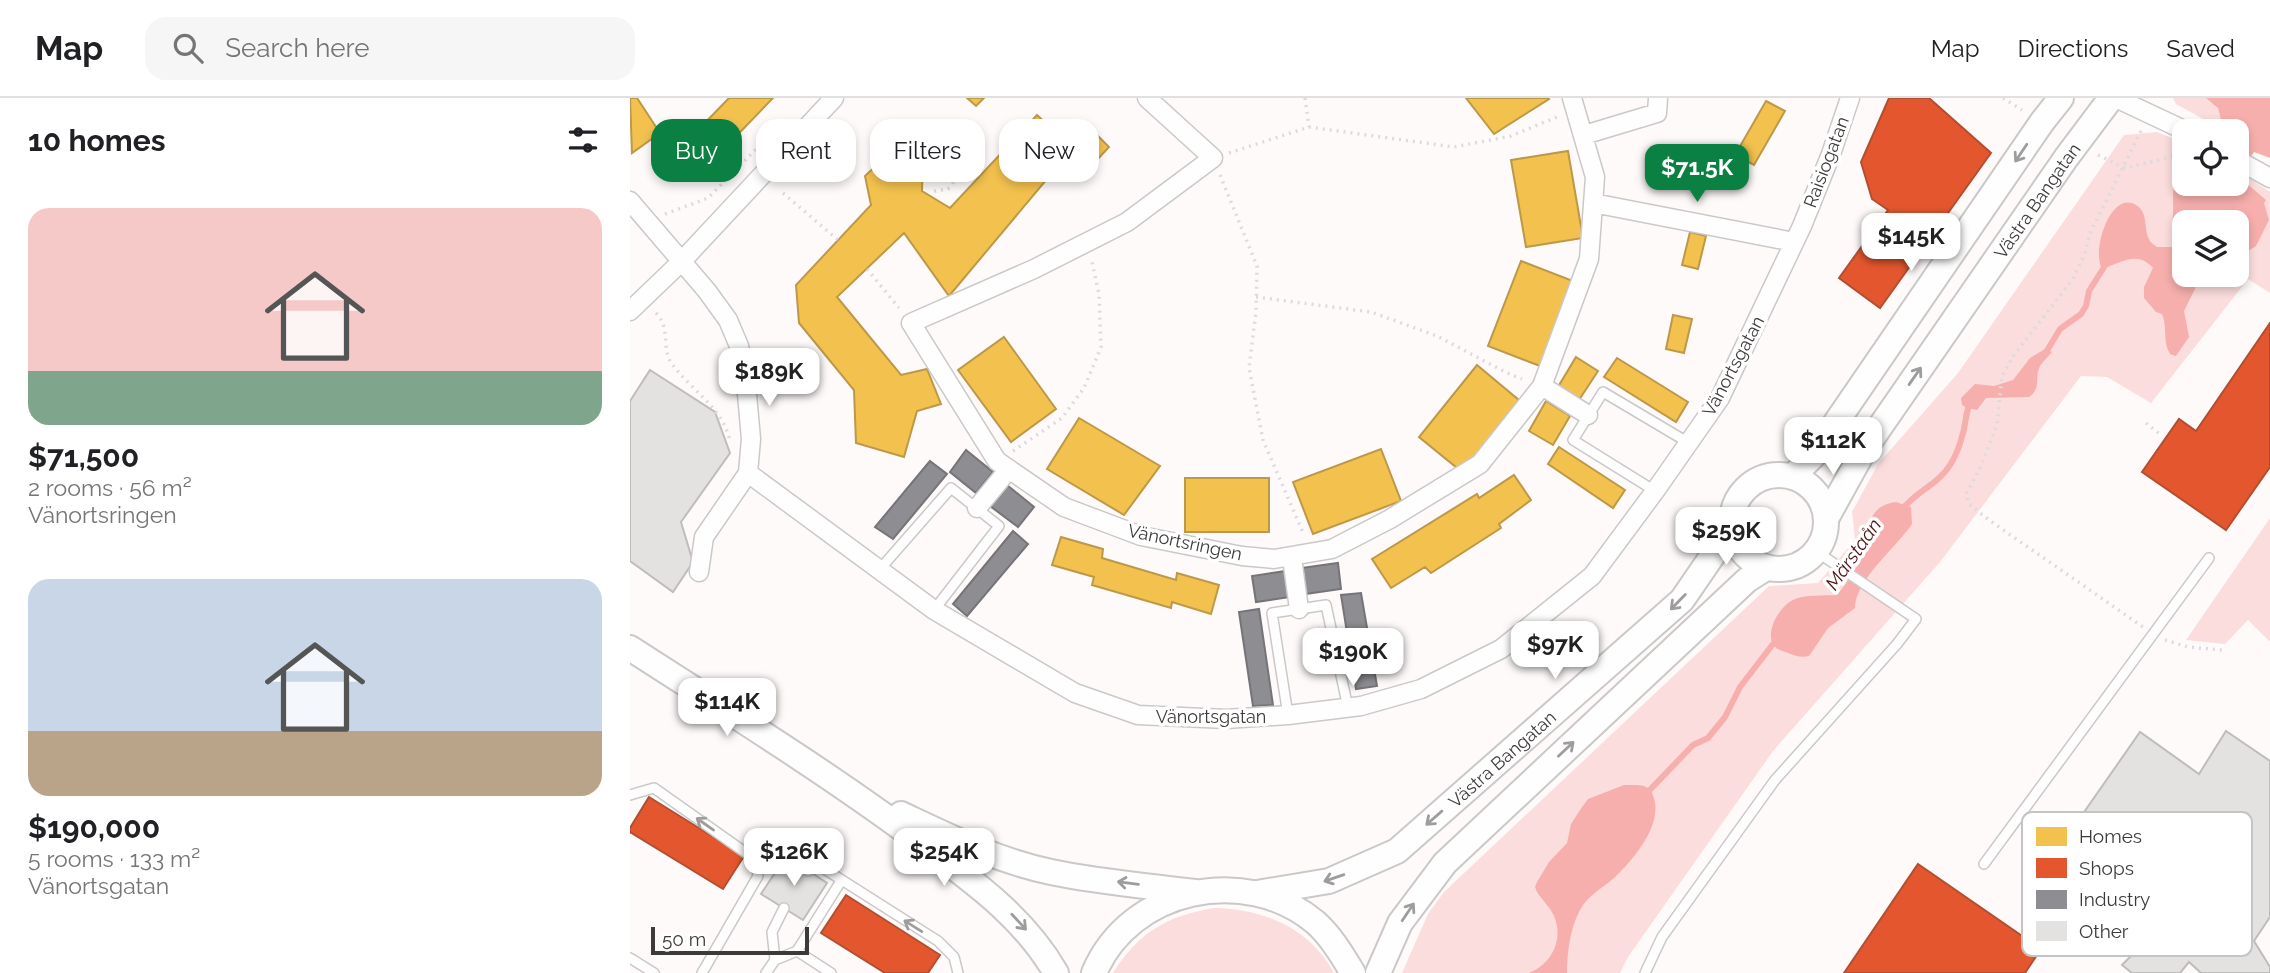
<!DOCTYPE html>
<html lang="en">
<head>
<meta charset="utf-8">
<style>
  :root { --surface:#fff; --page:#f6f6f6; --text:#202124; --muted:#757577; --line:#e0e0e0; --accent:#0b8043 }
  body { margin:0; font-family:Raleway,sans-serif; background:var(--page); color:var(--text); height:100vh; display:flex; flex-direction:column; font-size:26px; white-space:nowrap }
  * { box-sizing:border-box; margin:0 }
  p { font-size:23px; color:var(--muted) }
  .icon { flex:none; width:38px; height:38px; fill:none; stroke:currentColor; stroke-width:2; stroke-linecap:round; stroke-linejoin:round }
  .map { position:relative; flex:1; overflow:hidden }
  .drawer { display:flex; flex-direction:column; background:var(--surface); width:630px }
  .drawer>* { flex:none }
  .hud { position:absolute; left:21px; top:21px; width:665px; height:63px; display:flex; gap:14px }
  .buttons { position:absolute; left:1542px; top:21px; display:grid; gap:14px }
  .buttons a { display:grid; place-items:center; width:77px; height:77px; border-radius:14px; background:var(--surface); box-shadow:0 4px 10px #0003; font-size:35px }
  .scale { position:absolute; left:21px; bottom:18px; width:158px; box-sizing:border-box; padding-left:7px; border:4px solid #3d3b3a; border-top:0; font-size:19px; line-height:24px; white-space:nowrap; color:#3d3b3a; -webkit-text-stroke:5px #fff; paint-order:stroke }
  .price { position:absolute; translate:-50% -60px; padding:0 16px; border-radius:14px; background:#fff; color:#222; font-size:23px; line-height:46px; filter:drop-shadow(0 2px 4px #0008) }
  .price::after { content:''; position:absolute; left:50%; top:42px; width:21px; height:16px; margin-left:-10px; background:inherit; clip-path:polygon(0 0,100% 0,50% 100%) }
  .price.current { background:var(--accent); color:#fff }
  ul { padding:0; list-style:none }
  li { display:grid; align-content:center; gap:14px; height:371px; padding:0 28px }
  li span { display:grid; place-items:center; height:217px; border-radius:21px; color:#555 }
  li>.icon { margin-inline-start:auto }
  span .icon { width:126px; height:126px; fill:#fffc; stroke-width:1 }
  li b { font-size:30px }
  h2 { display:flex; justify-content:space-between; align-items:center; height:84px; padding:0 28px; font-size:30px }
  .pill { padding:0 24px; border-radius:21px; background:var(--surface); box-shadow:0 4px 10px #0003; font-size:24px; line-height:63px }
  .pill.current { background:var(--accent); color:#fff }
  header { display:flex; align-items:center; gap:42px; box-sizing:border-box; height:98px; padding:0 35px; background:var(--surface); border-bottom:2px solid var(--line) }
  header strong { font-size:33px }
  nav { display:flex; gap:38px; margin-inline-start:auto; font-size:24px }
  .search { width:490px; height:63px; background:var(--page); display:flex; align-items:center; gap:18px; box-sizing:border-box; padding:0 24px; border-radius:21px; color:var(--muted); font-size:26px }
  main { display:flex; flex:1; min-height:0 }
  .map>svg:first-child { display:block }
</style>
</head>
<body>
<header>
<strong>Map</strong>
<div class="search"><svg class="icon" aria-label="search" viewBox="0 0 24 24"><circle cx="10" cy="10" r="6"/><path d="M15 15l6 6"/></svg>Search here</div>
<nav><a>Map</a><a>Directions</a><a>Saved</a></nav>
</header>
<main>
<section class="drawer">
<h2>10 homes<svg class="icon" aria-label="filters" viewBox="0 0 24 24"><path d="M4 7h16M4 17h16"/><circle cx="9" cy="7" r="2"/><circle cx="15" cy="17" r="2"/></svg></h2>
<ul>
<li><span style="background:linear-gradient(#f6c9c9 75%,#7fa58c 0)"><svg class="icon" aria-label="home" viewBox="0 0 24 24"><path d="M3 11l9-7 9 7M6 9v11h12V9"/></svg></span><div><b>$71,500</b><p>2 rooms · 56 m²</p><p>Vänortsringen</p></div></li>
<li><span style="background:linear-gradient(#c9d6e8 70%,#b9a48a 0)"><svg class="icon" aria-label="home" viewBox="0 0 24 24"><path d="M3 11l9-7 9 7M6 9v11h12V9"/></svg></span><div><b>$190,000</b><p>5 rooms · 133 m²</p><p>Vänortsgatan</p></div></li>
</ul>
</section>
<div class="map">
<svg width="1640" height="875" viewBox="0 0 1640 875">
  <rect width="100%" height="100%" fill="#fefafa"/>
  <path fill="#fadddc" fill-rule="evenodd" d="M1543,0H1640L1606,33H1595L1546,6Z
    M1527,34L1554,45V86H1606L1607,72L1640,94V195L1618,181L1521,305L1477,279L1451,278L1310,464L1143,653L998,859L990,875H772L798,816L814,794L1139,488L1188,485L1225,442L1222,414L1248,366L1328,275L1494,37ZM1554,124H1606V177H1554Z
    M1640,420V544L1618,522L1595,546L1556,542Z
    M584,810C633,811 679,829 704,875H483C509,834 537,818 584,810Z"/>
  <path fill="#f6afad" d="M1576,0H1640V60L1624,54L1608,78L1636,102L1634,105L1639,122L1626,148L1607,160L1606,124H1554V177H1567L1565,191L1554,213L1559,239L1546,258L1540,256C1532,243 1538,230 1532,216L1526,214L1514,200V189L1523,170C1507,152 1491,165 1472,171C1461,152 1481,92 1506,107C1519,115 1513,130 1519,141C1520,145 1524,146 1527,149H1542L1545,140C1542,131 1542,127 1543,117C1544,95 1539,92 1554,73V86H1606V33H1594L1588,10Z
    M1415,251L1422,254C1418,259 1413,263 1410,268C1404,280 1412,290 1399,299L1356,300L1347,312L1337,310L1332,307L1331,300L1345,286L1364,288L1383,282L1400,260Z
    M1266,404L1281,409L1282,426C1266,450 1225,482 1225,510L1198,530L1179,558C1171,560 1166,558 1158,555C1153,553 1147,552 1144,548C1134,534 1150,508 1163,502C1175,496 1194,498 1207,497C1215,487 1226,472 1231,460C1240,436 1234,408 1266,404Z
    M994,687C1012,687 1022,685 1025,705C1029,731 1003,762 985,779C973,790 958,797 950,812C940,830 937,855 937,875H899C922,866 934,841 924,818C920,809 912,802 907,794L905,789L907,784L919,764L937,745L941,726L952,709L958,701Z"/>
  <path fill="#f2c14e" stroke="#bc9948" stroke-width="2" d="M0,0H7L30,35L2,55Z
    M99,0H143L90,55L67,33Z
    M337,0H354L346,8Z
    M836,0H918L919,1L864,36Z
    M1136,3L1155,13L1124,67L1105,57Z
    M407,17L443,50L319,198L274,135L207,199L271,277L297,271L311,306L287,313L274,359L226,345L224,292L169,225L166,187L241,107L235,78L254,60L293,55L292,93L320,110Z
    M468,38L479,49L464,65L453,54Z
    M938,53L953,140L896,149L881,62Z
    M1060,134L1076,138L1068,171L1052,167Z
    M891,163L943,183L910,268L858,248Z
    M1043,217L1062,221L1054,255L1036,251Z
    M374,239L426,311L381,344L328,272Z
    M946,259L968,273L949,302L928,289Z
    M987,260L1058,304L1046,324L974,279Z
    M847,267L890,303L832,374L789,339Z
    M916,303L940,318L923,347L899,333Z
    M449,320L530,368L494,417L417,371Z
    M929,349L995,392L983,410L918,366Z
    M751,351L771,403L683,436L663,384Z
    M884,377L901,402L869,426L871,430L801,475L795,469L761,490L742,461L847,396L849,400Z
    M555,380H639V434H555Z
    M431,439L473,451L472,460L546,482L547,475L589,487L581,516L542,504L541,510L462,487L464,479L422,467Z"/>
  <path fill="#e4572e" stroke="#b24f32" stroke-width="2" d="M1259,0H1299L1361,55L1250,210L1209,180L1258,112L1242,101L1231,64Z
    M1640,225V369L1596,432L1512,374L1549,321L1566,333Z
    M19,699L114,758L93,791L0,734V730Z
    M1288,766L1411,851L1395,875H1214Z
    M216,797L310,857L298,875H255L191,835Z"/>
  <path fill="#8d8d92" stroke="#757478" stroke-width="2" d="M336,352L363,374L346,395L320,374Z
    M300,363L317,376L263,441L245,429Z
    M377,387L404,409L388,429L360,408Z
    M383,433L398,446L337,518L323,506Z
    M708,465L711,491L675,496L671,470Z
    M656,473L660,499L626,504L622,478Z
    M731,495L747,588L726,591L711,497Z
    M629,511L643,607L623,608L609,514Z"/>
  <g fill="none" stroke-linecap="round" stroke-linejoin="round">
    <path stroke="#f6afad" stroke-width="6" d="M1415,256L1430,231L1451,216L1456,208L1459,193L1476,166
      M1272,412C1284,394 1308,387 1320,367C1328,355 1334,335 1336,320C1337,314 1337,311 1341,305
      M1015,697L1063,647L1078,640L1095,619L1110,589L1143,546L1149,545"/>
  </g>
  <path fill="#e4e1e1" stroke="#bfbcbc" stroke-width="2" d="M20,272L85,314L100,355L51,424L63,464L43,494L0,463V303Z
    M1596,633L1640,663V819L1624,843L1640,869V875H1571L1559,864L1550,875H1502L1492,867L1504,855L1487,833L1438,737L1510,634L1569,676Z
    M156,758L197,785L173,822L131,796Z"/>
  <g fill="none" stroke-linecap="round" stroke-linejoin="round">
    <defs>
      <path id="lane" d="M1025,393L943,342L973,294L1059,345
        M250,471L321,390L369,428L304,512
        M658,617L642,515L696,507L718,610
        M0,697L24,690L126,762L128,778L72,875
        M1354,766L1579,460
        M178,773L185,765L308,843L324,859L328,875
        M167,853L201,875
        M0,860L24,875
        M145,862L142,834L154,810
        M136,875L145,862L167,853L211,783
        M1015,875L1032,839L1145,682L1267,546L1286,521L1187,454"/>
      <path id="street" d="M517,0L583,60L497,124L404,171L281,225L367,363L434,409L511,438L612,458L644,461L702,451L760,421L850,366L912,288L959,161L965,79L942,0
        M1486,0L1556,33
        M954,37L1027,15L1028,0
        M1606,61L1640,80
        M0,103L77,193L98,222L109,248L115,274L121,341L118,375L74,439L69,474
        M963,105L1164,144
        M0,213L51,164L204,0
        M912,288L958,317
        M118,375L304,512L445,595L508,617L596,621L658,617L731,608L791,591L871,551L962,478L1025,393L1090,300L1172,128L1201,56L1220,0
        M347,410L379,371
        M662,460L669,511"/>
      <g id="secondary">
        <circle cx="1149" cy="424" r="47"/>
        <path d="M1163,378L1183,358L1412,24L1431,0"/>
        <path id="s1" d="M1197,419L1234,352L1436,60L1481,0"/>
        <path d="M0,550C96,612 193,672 285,740C338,780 392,816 426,875"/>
        <path d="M271,716C320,739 368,763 421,774C468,784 518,788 565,794"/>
        <path id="s2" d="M627,795L699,783L767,753L1052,502L1102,429"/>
        <path d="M464,875C500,790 615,766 685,824C701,838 712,857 723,875"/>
        <path d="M748,875L770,825L815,765L1117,482L1136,470"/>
      </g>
    </defs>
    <use href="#lane" stroke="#cbc8c8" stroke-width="12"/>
    <use href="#street" stroke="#cbc8c8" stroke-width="21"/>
    <use href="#secondary" stroke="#cbc8c8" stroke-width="28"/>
    <path stroke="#dcdbdb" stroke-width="3.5" stroke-dasharray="2 5" stroke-linecap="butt" d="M675,0L679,29
      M1373,0L1392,12
      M1511,33L1460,135L1455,155L1443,181L1384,257L1372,278L1367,327L1350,370L1336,396L1339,406L1359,422L1513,529
      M599,55L679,29L824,49L881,38L927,19
      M1468,57L1495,70L1554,56
      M590,77L627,168L626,214L619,270L633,342L674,437
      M304,93L318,91L342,61
      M153,95L208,142
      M35,116L78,100L143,34
      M237,171L269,210
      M626,199L741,214L807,238L877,275L892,281
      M26,215C41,230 31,251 42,266C61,292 93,310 100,343
      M1516,325L1531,337
      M383,353L432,320L454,290L471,249L469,196L462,164
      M1535,542L1558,549L1592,552"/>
    <use href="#lane" stroke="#fffefe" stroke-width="9"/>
    <use href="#street" stroke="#fffefe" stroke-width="18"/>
    <use href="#secondary" stroke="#fffefe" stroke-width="24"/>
  </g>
  <defs><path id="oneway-shaft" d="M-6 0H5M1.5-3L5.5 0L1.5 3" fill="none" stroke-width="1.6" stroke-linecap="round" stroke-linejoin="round" transform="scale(1.75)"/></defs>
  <g stroke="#9e9c9c">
    <use href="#oneway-shaft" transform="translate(1391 55) rotate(124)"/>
    <use href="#oneway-shaft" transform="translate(1285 278) rotate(-55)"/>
    <use href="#oneway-shaft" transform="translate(1048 504) rotate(134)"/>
    <use href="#oneway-shaft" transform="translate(936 651) rotate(-43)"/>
    <use href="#oneway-shaft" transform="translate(804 720) rotate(139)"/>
    <use href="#oneway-shaft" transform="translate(75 726) rotate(-145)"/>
    <use href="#oneway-shaft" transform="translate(704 780) rotate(161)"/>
    <use href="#oneway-shaft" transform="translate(498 785) rotate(-173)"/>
    <use href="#oneway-shaft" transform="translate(778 814) rotate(-56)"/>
    <use href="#oneway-shaft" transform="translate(389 824) rotate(47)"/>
    <use href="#oneway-shaft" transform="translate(283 828) rotate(-148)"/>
  </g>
  <g text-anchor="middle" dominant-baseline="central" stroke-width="7" stroke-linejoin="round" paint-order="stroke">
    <g font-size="18" fill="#3d3b3a" stroke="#fff">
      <text transform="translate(1196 64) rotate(-69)">Raisiogatan</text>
      <text stroke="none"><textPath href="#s1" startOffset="380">Västra Bangatan</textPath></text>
      <text transform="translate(1103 268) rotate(-62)">Vänortsgatan</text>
      <text transform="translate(555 444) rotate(12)">Vänortsringen</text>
      <text x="581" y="618">Vänortsgatan</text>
      <text stroke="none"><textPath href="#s2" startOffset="287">Västra Bangatan</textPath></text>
    </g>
    <g font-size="19" font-style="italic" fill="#4e1114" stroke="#fff">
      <text transform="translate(1223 456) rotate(-55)">Märstaån</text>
    </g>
  </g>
  <rect x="1392" y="714" width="230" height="144" rx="10" fill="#fff" stroke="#c5c4c4" stroke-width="2"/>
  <rect x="1406" y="729" width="31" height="19" fill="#f2c14e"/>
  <rect x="1406" y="760" width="31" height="20" fill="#e4572e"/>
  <rect x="1406" y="792" width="31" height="19" fill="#8d8d92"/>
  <rect x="1406" y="823" width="31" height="20" fill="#e4e1e1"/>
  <g font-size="19" fill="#3d3b3a">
    <text x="1449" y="745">Homes</text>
    <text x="1449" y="777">Shops</text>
    <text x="1449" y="808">Industry</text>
    <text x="1449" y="840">Other</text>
  </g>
</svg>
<div class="buttons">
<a><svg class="icon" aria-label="locate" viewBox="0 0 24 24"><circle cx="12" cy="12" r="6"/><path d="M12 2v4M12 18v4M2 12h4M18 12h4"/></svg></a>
<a><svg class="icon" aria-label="layers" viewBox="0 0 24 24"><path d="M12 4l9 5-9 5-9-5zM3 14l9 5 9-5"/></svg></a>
</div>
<div class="scale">50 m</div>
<b class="price current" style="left:1067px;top:106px">$71.5K</b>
<b class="price" style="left:1281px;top:175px">$145K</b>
<b class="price" style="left:139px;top:310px">$189K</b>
<b class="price" style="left:1203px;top:379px">$112K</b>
<b class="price" style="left:1096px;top:469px">$259K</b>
<b class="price" style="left:925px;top:583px">$97K</b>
<b class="price" style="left:723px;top:590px">$190K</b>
<b class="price" style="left:97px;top:640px">$114K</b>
<b class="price" style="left:164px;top:790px">$126K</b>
<b class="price" style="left:314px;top:790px">$254K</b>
<div class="hud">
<a class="pill current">Buy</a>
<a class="pill">Rent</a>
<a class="pill">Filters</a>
<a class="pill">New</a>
</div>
</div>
</main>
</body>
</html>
